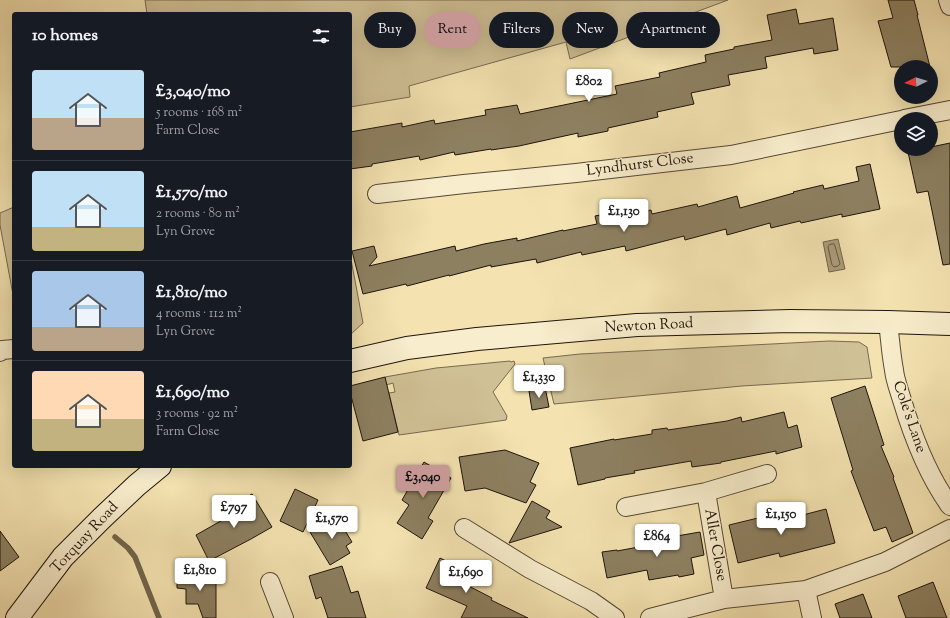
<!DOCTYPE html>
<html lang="en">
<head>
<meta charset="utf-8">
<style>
  :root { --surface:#171b24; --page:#242831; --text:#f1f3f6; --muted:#9ea1a6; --line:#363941; --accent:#c59692 }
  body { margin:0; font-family:"Sorts Mill Goudy",serif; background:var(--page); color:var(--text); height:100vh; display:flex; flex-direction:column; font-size:15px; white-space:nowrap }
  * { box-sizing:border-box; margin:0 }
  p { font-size:13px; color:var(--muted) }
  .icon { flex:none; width:22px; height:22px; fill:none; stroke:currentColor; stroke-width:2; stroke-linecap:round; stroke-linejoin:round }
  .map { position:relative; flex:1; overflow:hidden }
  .panel { position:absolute; left:12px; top:12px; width:340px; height:456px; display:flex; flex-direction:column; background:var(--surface); border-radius:4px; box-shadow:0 4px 16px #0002 }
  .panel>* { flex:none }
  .banner { position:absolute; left:364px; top:12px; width:380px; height:36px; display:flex; gap:8px }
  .needle { width:26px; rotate:265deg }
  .buttons { position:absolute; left:894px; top:60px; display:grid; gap:8px }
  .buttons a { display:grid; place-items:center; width:44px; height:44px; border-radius:50%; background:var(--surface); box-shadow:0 4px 16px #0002; font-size:20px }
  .price { position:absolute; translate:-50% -34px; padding:0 9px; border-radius:4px; background:#fff; color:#222; font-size:13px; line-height:26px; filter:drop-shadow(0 1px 2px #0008) }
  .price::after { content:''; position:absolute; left:50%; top:24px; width:12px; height:9px; margin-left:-6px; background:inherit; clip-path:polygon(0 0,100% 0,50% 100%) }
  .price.current { background:var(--accent); color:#111 }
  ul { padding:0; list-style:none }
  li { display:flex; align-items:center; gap:12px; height:100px; padding:0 20px }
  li+li { border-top:1px solid var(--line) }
  li span { display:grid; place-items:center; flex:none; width:112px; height:80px; border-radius:4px; color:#555 }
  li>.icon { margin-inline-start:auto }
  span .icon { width:48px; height:48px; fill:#fffc; stroke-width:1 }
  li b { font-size:17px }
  h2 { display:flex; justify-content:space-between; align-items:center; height:48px; padding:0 20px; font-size:17px }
  .tag { padding:0 14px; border-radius:18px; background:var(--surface); box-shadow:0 4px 16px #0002; font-size:14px; line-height:36px }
  .tag.current { background:var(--accent); color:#111 }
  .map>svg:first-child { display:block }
</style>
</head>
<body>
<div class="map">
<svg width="950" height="618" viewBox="0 0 950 618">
  <rect width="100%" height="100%" fill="#f4e3b1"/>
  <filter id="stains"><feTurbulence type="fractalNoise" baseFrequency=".005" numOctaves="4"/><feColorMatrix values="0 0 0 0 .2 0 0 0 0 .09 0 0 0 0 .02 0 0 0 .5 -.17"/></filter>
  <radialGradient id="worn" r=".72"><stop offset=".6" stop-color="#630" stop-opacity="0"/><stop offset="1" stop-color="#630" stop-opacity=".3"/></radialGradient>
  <path fill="#d0c095" stroke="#776a50" d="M145,0H728L570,59L566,42L409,86L410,97L350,107V14H147Z
    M14,207V300L0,225V213Z
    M350,254L363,323L350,335Z
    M829,341L859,342L867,347L872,378L742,386L554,404L543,358L580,354Z
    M510,361L511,362L514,361L515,364L493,392L507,416L506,420L399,435L389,393L395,392L393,383L386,385L385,377L436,368Z"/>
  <path fill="#ab9d79" stroke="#73664d" d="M838,239L845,269L829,272L823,242Z"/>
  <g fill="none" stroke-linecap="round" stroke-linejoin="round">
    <path stroke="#645842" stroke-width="1" d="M834,244L835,246L840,264L838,266L834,267L832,265L828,247L829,245Z"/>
    <path stroke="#73664d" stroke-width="5.5" d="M115,537L128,548L135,557L159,618"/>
  </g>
  <path fill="#8d8061" stroke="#1e140b" d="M888,0H914L918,15H917L930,67H891L878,21L893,18Z
    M796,9L799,24L833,18L838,50L814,54L813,48L765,57L767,68L728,75L730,85L691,93L694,104L657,112L658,117L608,128V131L578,137V133L519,146L491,150V149L455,155L454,152L420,160L419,156L372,164V166L350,169V132L402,123V127L434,120L435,124L486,115L485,110L517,105L520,114L617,94L615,86L660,77L659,73L706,62L705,55L734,49V47L772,40L767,15Z
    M950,143V264L943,265L928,191L917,193L908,152L921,149H931V147Z
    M870,164L880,209L842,217V214L801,223L800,221L771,228L770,223L727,235L726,229L685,240L684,236L626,251L625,246L582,255L581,252L537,263L536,259L491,267V265L449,276V275L407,286L406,284L363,294L352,251L374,246L377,257L369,266L455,246L456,251L484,244L517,238V241L563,230V231L597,224L595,216L616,212L615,209L639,203L642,212L651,210L652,214L697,204L698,207L737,196L740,208L794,193L793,192L823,185L824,189L859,181L856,167Z
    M385,377L398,432L363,441L350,392V386Z
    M865,386L884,445L881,446L894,477L893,478L913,533L892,542L886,527L874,531L851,471L853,470L831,398Z
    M545,387L549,407L532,410L529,391Z
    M784,412L788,428L797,425L802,447L776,454V451L721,462V463L692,467L691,461L634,471L635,473L605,478V479L578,485L570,448L614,439V440L652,434V430L667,428L668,430L727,421L741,417L742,422Z
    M505,450L539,463L530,482L536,485L526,503L485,488L465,491L459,457Z
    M424,462L451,478L428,518L433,521L422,539L397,523L409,505L402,500Z
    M295,489L318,500L303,532L280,521Z
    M252,494L272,527L251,539L209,561L196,535L242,509L238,502Z
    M532,501L550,511L546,518L562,527L509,543Z
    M826,509L835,543L780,557L779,553L738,563L729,525L758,518L760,526Z
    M336,516L352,542L346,546L350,553L330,565L310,532Z
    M0,531L19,557L0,571Z
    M700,532L704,555L691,558L694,574L679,577L678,575L649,580L647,570L607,578L602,552L617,550V551L666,542L665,538Z
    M440,558L460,568L455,579L492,598L491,600L528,618H461L467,606L426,588Z
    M342,566L351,593L358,591L366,618H328L321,597L316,599L309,576Z
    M177,574H216V618H203L198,604H186V589L177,588Z
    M933,582L947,618H906L898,596Z
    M863,594L872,618H840L835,604Z"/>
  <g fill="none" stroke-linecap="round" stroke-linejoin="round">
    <defs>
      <path id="street" d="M948,0L950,6
        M904,119L950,110
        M377,194L464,184L576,173L731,155L901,120
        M888,322C890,338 891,354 894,370C895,380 899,390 902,400C913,437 927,474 950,506
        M0,352L2,350L14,349
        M706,492L724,599
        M626,507L706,492L767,474
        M464,528L530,569L591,601L615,618
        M270,582L284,618
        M806,590L812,618
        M650,618L724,599L806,590L885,562L950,529"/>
      <path id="secondary" d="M350,361L407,348L477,339L637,325L790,321L888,322L950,324
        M17,618L63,557L102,518L137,485L160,466"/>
    </defs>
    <use href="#street" stroke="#544834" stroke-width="20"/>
    <use href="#secondary" stroke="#1e140b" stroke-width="24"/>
    <use href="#street" stroke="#f8edcc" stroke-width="18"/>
    <use href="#secondary" stroke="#f8edcc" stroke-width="22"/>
  </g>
  <g text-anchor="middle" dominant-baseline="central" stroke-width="3" stroke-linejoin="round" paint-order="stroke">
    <g font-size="15" fill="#1e140b" stroke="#f8edcc">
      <text transform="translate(640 165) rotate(-7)">Lyndhurst Close</text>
      <text transform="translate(649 326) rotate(-3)">Newton Road</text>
      <text transform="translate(909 417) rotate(71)">Cole's Lane</text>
      <text transform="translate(85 538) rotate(-47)">Torquay Road</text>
      <text transform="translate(715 545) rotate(80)">Aller Close</text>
    </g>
  </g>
  <rect width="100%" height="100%" filter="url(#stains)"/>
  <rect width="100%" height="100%" fill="url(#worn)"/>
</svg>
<div class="buttons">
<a><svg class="needle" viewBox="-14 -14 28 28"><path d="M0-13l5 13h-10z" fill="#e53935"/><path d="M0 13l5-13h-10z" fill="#9ea1a6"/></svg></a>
<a><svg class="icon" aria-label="layers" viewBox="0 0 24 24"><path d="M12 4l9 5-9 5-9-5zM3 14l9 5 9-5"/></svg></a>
</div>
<b class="price" style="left:589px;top:103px">£802</b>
<b class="price" style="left:624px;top:233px">£1,130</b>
<b class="price" style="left:539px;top:399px">£1,330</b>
<b class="price current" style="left:423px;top:499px">£3,040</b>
<b class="price" style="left:234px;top:529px">£797</b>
<b class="price" style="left:781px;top:536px">£1,150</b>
<b class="price" style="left:332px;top:540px">£1,570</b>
<b class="price" style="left:657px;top:558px">£864</b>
<b class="price" style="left:200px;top:592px">£1,810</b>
<b class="price" style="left:466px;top:594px">£1,690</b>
<div class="banner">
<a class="tag">Buy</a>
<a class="tag current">Rent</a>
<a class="tag">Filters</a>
<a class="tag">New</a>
<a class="tag">Apartment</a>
</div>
<section class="panel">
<h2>10 homes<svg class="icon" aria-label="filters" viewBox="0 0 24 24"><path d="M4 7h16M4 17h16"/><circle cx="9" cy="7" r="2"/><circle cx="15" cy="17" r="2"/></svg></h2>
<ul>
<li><span style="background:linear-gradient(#bfe0f5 60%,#b9a48a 0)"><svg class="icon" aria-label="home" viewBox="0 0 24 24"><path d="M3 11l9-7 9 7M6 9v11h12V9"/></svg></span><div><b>£3,040/mo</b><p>5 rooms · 168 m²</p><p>Farm Close</p></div></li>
<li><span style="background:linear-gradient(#bfe0f5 70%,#c2b280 0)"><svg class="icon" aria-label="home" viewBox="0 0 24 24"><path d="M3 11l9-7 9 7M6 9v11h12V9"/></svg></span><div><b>£1,570/mo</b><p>2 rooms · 80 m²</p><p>Lyn Grove</p></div></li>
<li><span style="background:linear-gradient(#a9c7e8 70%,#b9a48a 0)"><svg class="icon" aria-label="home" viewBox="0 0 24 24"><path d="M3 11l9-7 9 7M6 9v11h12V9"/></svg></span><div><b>£1,810/mo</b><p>4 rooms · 112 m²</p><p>Lyn Grove</p></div></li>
<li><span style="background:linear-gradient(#ffd9b3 60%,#c2b280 0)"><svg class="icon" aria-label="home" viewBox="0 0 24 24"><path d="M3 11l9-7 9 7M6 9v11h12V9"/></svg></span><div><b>£1,690/mo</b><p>3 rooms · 92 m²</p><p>Farm Close</p></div></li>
</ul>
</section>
</div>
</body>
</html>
